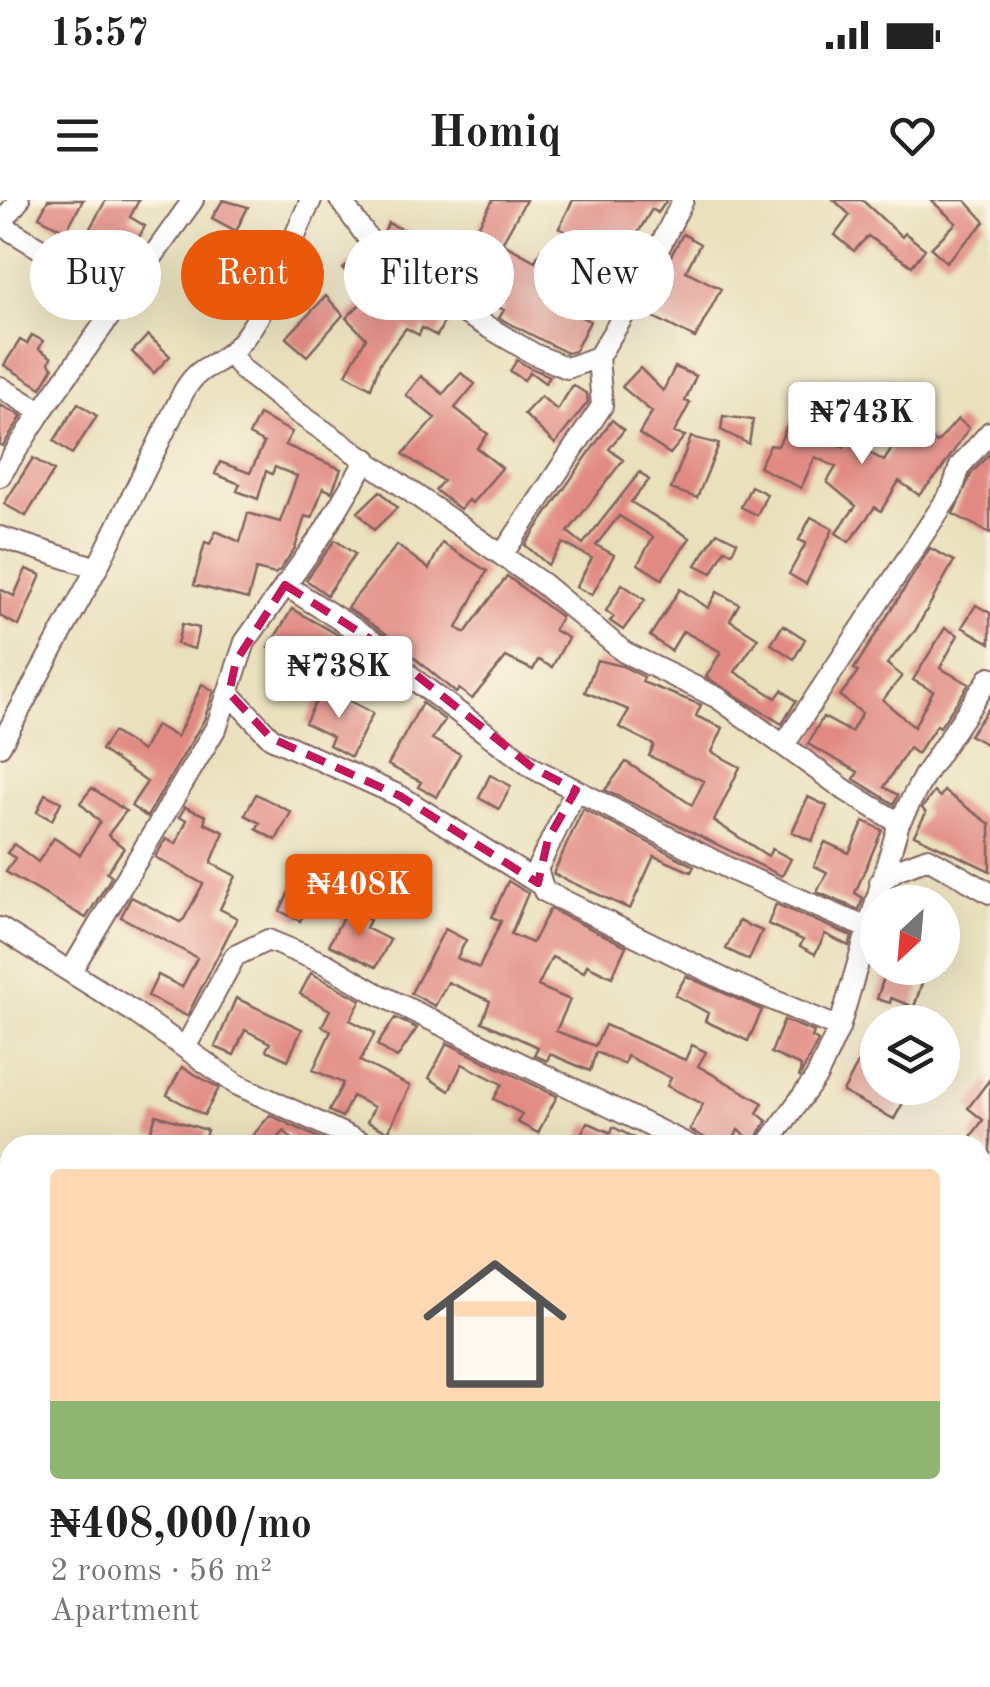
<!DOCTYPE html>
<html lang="en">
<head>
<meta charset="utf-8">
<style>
  :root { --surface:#fff; --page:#f2f2f2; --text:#222; --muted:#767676; --line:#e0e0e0; --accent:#ea580c }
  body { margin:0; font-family:"Old Standard TT",serif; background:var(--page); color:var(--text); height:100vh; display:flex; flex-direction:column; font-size:38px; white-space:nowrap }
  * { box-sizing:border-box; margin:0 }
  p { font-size:32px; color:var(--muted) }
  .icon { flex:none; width:55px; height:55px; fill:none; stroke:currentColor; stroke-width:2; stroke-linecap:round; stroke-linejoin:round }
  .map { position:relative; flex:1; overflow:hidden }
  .drawer { position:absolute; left:0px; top:935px; width:990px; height:552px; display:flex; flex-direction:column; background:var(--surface); border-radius:30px 30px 0 0; box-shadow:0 10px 40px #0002 }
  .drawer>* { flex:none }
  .hud { position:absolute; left:30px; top:30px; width:930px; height:90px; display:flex; gap:20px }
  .needle { width:65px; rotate:206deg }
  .tools { position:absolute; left:860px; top:685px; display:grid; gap:20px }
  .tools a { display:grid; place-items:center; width:100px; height:100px; border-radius:50%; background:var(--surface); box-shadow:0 10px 40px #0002; font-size:50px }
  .price { position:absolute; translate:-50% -85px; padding:0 22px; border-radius:10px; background:#fff; color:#222; font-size:32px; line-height:65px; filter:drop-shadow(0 2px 5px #0008) }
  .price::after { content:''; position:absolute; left:50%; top:60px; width:30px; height:22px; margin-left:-15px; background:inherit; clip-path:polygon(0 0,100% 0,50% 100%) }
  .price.selected { background:var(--accent); color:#fff }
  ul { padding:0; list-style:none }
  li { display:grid; align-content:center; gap:20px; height:530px; padding:0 50px }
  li+li { border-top:2px solid var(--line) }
  li span { display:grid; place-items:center; height:310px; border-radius:10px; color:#555 }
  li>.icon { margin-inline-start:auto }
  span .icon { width:180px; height:180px; fill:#fffc; stroke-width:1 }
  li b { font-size:42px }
  .tag { padding:0 35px; border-radius:45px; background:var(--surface); box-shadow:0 10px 40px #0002; font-size:35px; line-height:90px }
  .tag.selected { background:var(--accent); color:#fff }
  .status { display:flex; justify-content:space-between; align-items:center; height:70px; padding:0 50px; background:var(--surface); direction:ltr }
  .status svg { height:28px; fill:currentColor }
  header { display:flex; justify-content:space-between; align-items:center; height:130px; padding:0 50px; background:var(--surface); font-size:45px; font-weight:600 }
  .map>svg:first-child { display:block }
</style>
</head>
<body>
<div class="status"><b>15:57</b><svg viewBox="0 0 49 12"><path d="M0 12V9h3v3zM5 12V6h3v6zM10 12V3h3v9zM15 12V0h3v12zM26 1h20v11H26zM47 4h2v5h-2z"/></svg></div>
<header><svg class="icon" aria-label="menu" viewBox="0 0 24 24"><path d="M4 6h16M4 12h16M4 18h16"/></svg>Homiq<svg class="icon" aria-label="heart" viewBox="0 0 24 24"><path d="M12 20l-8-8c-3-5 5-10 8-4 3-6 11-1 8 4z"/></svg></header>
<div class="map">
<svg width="990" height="1487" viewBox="0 0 990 1487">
  <rect width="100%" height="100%" fill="#fcf5e5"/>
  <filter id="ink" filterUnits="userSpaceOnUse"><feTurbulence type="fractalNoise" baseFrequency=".01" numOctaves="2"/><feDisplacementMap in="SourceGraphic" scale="20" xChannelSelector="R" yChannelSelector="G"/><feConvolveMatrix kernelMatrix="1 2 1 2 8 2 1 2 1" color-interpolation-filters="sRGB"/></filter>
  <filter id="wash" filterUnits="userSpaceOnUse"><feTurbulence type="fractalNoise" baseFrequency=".0048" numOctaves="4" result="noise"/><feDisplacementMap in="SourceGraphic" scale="40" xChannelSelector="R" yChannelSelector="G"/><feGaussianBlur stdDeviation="2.25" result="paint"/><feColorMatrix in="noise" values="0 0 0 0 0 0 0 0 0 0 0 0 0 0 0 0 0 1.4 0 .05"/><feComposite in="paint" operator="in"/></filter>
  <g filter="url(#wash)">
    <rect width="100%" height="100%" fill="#e9e0bc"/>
    <g id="blocks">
      <path fill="#e18a83" d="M48,0H83L66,31L39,17Z
        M106,0H139L130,17L145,26L131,52L122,46L116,57L84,39Z
        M223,0L248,7L236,31L212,18Z
        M493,0H526L502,43L535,61L541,50L574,68L588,43L559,28L573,0H667L658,13L652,9L633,41L644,47L619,96L587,77L569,111L590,121L575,151L567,153L499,118L504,110L474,95L483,77L467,69L483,37L475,32Z
        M834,0H862L902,37L905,33L925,49L912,66L868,36L854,51L835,35L850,15Z
        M931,0H965L985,22L946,62L931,48L956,23Z
        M388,23L433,43L424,64L394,51L383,35Z
        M683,34L700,44L686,71L721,89L695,138L646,113L670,76L662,72Z
        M360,52L395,89L446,118L437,136L422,128L419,135L406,128L380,163L371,188L346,174L366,138L346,118L369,95L343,69Z
        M326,96L343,115L307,156L286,138Z
        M32,135L43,141L39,149L51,157L49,163L53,168L41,188L4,165L20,140L27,144Z
        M148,135L170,156L154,173L132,152Z
        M517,160L528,167L550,176L545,183L530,172L524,180L510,171Z
        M675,167L696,176L685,201L690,203L674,233L685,236L670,254L639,234L652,212L622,187L640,168L663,191Z
        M461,173L475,184L455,208L488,234L477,248L502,268L472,303L468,300L460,309L435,290L443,281L403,254L435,218L406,195L421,176L443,194Z
        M573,185L587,194L588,202L555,244L524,214L541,196L557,210Z
        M78,203L97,216L72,254L54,241Z
        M0,205L22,216L3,246L0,245Z
        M259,215L292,232L285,245L341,269L332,292L323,288L312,318L305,316L295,348L280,370L275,374L256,369L248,399L194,385L205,342L210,344L216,331L240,342L248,313L280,322L297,276L275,267L272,274L266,271L258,299L237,291L240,284L215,274L220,262L250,273L264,243L249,235Z
        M723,216L753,220L749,244L721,230Z
        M958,219L969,228L939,273L919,295L899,281L881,311L875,307L849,342L836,333L856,306L827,282L836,267L815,257L801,288L759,267L770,245L778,246L789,222L844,247L848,240L884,261L894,245L900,249L914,229L937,243Z
        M612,220L624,230L609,249L623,260L568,332L583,344L640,272L649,280L631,302L690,338L662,379L638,364L653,337L619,316L596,345L614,355L592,395L576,387L592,358L563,343L548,365L525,345Z
        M691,237L719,244L697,298L671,289Z
        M990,253V333L953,314L972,273Z
        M33,258L54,271L26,316L4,304Z
        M751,286L767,294L757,315L741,307Z
        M380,291L397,308L374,330L358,312Z
        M811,317L833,329L806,384L789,374L806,343L799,340Z
        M717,332L737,342L732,353L725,349L712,373L696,365Z
        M335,340L355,354L327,395L306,380Z
        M442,343L487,371L457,428L465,433L507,376L561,417L554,430L568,438L552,467L538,460L533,470L506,457L472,499L459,489L456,493L384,432L347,408L397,345L429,369Z
        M930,348L954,361L915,431L887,464L902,476L883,500L914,527L933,491L913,480L945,428L958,435L940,468L969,484L940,527L937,525L917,554L909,548L884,587L898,595L894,604L854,579L858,572L808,544L823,517L851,532L862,513L840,496L858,472L854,469Z
        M26,369L41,375L19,426L0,416V389L14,396Z
        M622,384L645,400L623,430L610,421L614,417L606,411Z
        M680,389L708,408L717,392L739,404L730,420L758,438L735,472L776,498L782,490L796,501L782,524L706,477L721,452L683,431L671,451L650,436Z
        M976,405L990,413V443L962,427Z
        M292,409L347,440L360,455L364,451L373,460L368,465L364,462L350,476L323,458L315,470L292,453L288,459L269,447Z
        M182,424L199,428L194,449L177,444Z
        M783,425L805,439L794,459L771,444Z
        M597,460L622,466L644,477L642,482L701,505L696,516L723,528L712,552L740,567L714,621L768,656L772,649L791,659L782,676L605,590L626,562L692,605L704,581L649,556L654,545L619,527L629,510L585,492Z
        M202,484L214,491L204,520L147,617L131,606L147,582L101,550L113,532L142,551L156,525L177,537Z
        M323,487L373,513L351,557L329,545L333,537L305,523Z
        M422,503L445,520L432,539L460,554L437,597L418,587L421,582L388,565Z
        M990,507V546L969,535Z
        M490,575L511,586L499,609L479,598Z
        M92,588L126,611L108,635L124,648L107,672L112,676L86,718L6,672L15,658L7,653L14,644L38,662L54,638L80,655L100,622L80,603Z
        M944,591L990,624V671L914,635L926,613L922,608L934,592L940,597Z
        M45,594L61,602L52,620L37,612Z
        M256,594L291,612L276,640L256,629L260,623L245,615Z
        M808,597L827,606L812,641L792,632Z
        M185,607L206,616L204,623L224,632L211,663L236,676L220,709L237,718L187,816L148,796L158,775L182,787L197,758L121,717L131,697L180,722L184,719L203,684L155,657L166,639L176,644L187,620L179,617Z
        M583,609L694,666L691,672L654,656L630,709L553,674Z
        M864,621L882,630L855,693L863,698L859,710L817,692L827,672L814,666L825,642L849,653Z
        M364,667L396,682L386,705L354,690Z
        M508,681L528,693L511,734L532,743L550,709L626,746L612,777L587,765L584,772L552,757L538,786L570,800L556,831L595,846L605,825L685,860L692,845L706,852L698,866L763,903L757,913L767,921L754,942L738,930L731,945H719L690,930L703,904L667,886L671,878L627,856L624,864L596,852L590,871L550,854L547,861L534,855L538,847L482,822L490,801L448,782L435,806L411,793L445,729L466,740L457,758L479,768L501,721L492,717Z
        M294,682L314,692L300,721L280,711Z
        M776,704L852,736L849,746L825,734L815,754L800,746L803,740L768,724Z
        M347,709L370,720L366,728L390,740L376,767L329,745Z
        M739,721L762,731L749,760L726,749Z
        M887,768H927L914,807L891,798L890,803L877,799Z
        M311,773L361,800L350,820L375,833L360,861L410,886L388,932L367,922L374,907L352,896L342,917L329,911L343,883L313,870L331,831L322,826L330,810L300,794Z
        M686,776L762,810L748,841L705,821L708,813L675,795Z
        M236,798L302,829L288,860L266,850L270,843L245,830L234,855L215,847Z
        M395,818L417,828L397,858L377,845Z
        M784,820L814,832L812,837L818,841L799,878L801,866L771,853Z
        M878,825V888L904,901L894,919L843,892Z
        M447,843L557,896L538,933L517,922L522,914L494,899L502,884L462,864L449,891L429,878Z
        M182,867L219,888L204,915L167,895Z
        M990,879V953L970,938L983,920L968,908Z
        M156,915L207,930L203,945H180L149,936Z
        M270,915L327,942L298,945L284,931L273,945H245Z
        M587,922L611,933L613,927L648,945H576Z"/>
    </g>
  </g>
  <g filter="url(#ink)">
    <use href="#blocks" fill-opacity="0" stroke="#82635e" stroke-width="2.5"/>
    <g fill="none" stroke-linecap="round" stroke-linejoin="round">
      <defs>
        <path id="minor" d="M340,0L386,63L404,78L534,154L567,168L598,157L633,100L683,0
          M0,24L123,99
          M0,25L19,0
          M230,153L243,170L298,213L543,384L624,452L718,498L845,590L899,623
          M0,187L41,212L0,276
          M41,212L193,0
          M0,337L97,368
          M502,355L602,206L598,157
          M285,385L375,442L416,481L533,568L734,671L865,727
          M229,493L271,538L400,596L538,683
          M784,545L952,291L960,266L990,232
          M0,546L97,368L184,191C200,164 211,169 231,152C266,122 290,42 311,0
          M576,590L537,669L544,691L728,781L839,828
          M880,682L896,670L928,658L990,693
          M0,728L131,810L236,884L367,945
          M71,771L217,526L245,442L323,333L367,259
          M186,846L235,756L268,740L326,764L376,793L689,945
          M767,945L817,876L839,828L899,623L924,576L990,477
          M980,1069L990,1058
          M0,1240L10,1250
          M980,1247L990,1239
          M0,1389L10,1393
          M980,1434L990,1444
          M242,1478L246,1487
          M47,1487L57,1478
          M286,1487L296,1478
          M580,1487L584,1478"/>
      </defs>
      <use href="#minor" stroke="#82635e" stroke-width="24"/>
      <use href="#minor" stroke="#fff" stroke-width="20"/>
    </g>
  </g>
  <path fill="none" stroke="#c2185b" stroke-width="8" stroke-dasharray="20 12" stroke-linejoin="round" d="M285,385L375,442L533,568L576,590L548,639L538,683L400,596L271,538L229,493L236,461Z"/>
</svg>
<div class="tools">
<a><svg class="needle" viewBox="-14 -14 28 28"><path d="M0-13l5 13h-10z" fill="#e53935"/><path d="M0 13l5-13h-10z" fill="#767676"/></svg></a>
<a><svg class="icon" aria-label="layers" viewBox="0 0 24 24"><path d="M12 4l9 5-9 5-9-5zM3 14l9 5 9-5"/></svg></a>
</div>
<b class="price" style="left:862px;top:267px">₦743K</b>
<b class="price" style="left:339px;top:521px">₦738K</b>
<b class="price selected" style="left:359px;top:739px">₦408K</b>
<div class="hud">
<a class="tag">Buy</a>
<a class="tag selected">Rent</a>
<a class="tag">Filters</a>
<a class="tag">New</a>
</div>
<section class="drawer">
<ul>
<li><span style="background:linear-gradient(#ffd9b3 75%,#8fb573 0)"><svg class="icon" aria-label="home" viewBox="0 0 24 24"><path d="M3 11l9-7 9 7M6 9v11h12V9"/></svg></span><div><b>₦408,000/mo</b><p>2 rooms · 56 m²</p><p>Apartment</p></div></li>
</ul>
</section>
</div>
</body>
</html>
